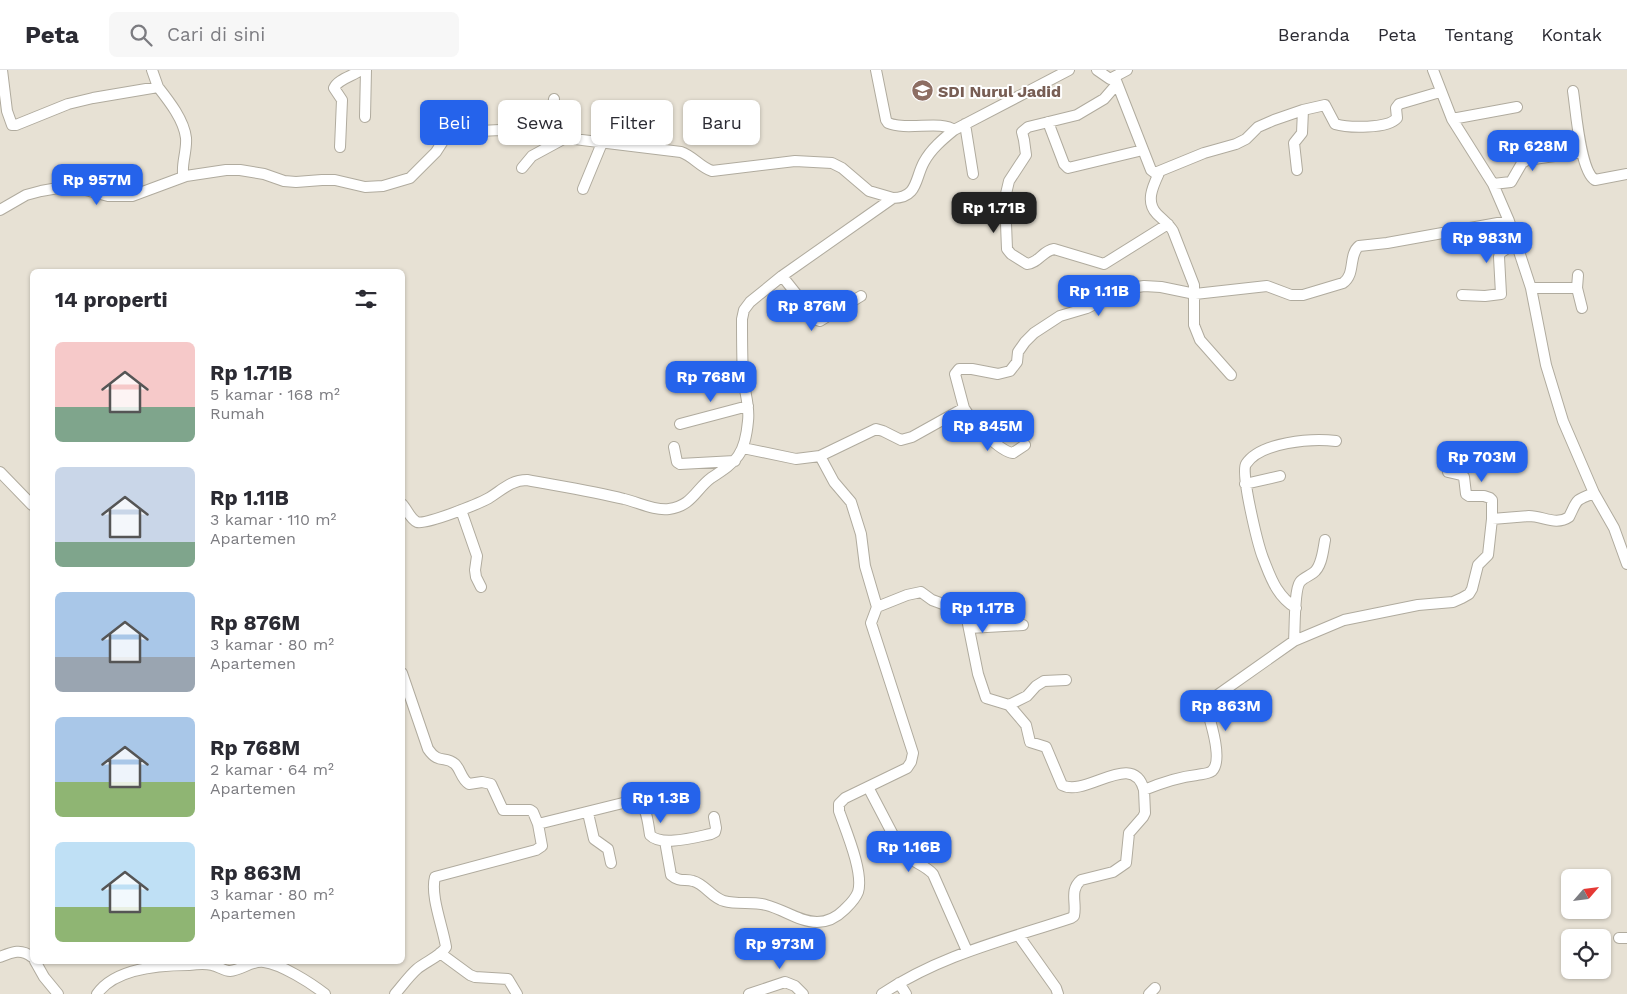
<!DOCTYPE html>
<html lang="id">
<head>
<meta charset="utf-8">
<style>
  :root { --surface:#fff; --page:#f7f7f7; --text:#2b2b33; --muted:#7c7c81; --line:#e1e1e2; --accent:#2563eb }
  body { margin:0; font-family:"Work Sans",sans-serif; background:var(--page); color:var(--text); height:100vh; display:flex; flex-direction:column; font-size:19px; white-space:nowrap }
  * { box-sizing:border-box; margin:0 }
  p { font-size:16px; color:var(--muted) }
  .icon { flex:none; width:28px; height:28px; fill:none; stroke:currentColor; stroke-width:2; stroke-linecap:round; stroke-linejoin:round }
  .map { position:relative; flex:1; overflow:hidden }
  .drawer { position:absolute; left:30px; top:199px; width:375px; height:695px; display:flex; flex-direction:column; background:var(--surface); border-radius:8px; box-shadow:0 1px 4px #0004 }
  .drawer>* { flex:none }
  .guide { position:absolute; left:420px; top:30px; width:475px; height:45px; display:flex; gap:10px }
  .needle { width:32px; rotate:62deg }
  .controls { position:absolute; left:1561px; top:799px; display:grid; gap:10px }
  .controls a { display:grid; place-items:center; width:50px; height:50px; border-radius:8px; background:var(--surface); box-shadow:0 1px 4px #0004; font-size:25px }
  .price { position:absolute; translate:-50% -42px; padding:0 11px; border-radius:10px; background:var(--accent); color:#fff; font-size:16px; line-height:32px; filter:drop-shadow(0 1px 2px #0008) }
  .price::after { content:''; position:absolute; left:50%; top:30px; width:15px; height:11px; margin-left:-8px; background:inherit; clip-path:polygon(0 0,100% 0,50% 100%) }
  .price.on { background:#222; color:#fff }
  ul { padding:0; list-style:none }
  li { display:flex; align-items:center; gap:15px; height:125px; padding:0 25px }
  li span { display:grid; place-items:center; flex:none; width:140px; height:100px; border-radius:8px; color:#555 }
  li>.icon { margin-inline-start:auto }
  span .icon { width:60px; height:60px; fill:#fffc; stroke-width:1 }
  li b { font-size:21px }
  h2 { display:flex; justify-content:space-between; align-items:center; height:60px; padding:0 25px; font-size:21px }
  .chip { padding:0 18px; border-radius:8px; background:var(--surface); box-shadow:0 1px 4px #0004; font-size:18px; line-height:45px }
  .chip.on { background:var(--accent); color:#fff }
  header { display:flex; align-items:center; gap:30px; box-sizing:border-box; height:70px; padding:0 25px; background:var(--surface); border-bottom:1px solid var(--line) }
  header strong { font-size:24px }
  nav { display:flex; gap:28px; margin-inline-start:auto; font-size:18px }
  .search { width:350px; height:45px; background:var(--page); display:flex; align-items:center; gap:12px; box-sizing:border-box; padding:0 18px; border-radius:8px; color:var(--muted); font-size:19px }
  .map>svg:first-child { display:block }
</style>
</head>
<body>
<header>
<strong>Peta</strong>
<div class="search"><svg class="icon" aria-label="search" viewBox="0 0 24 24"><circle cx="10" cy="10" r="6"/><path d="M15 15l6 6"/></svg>Cari di sini</div>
<nav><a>Beranda</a><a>Peta</a><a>Tentang</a><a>Kontak</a></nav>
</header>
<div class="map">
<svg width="1627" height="924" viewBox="0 0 1627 924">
  <rect width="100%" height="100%" fill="#e7e1d4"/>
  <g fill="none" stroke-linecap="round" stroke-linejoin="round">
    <defs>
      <path id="minor" d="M2,0L7,41L12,55H16L68,34L93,28L158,17C169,31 184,50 186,68C187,80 182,92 183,103L186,106L226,100H240L264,104L284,111L296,112L322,110H335L365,117L383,116L410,108L436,82L445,68L450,65L460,62L500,60L681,82C693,86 700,97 712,101L795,91L832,93L842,98L869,121L893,128
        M152,0L158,17
        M876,0L886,50L888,53C907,61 941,50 954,60
        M1097,0L1110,9L1127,0
        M1433,0L1452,49L1493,114L1509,151L1531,218L1546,295L1563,351L1594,423L1614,458L1627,494
        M1115,8L1151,100L1155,103L1204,83L1236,74L1246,69L1258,57L1274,50L1303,40L1325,35L1335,54C1348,58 1388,59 1397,48L1396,38L1399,34L1440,22
        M1117,14L1104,29L1077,45L1028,57L1022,62L1024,70L1026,85L1009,111L1005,128L1007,179L1011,184L1027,194C1039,193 1042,181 1054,179L1104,194L1168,154
        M1573,21C1576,40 1580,101 1595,110L1627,104
        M554,29C551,46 562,58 575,68
        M365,47L366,0
        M1452,49L1517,37
        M1048,52L1064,94L1068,98L1143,80
        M965,54L973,104
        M340,77L342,30L334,18C338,9 353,6 361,0
        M522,98L532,86L567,67
        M1297,100L1294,73L1302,63L1303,40
        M1159,103C1153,116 1145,132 1157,144C1163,150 1169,154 1173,161L1194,215V255L1200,270L1231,305
        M1493,114L1511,112L1522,93L1527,90L1582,82
        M583,119L602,73
        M0,140L26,125L41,121L58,118H78L108,126H132L186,106
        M782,206L817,250L820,251L861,226
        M1531,218H1577L1582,238
        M1577,218L1578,205
        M1462,225L1485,226L1501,224L1499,187L1500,183L1517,172
        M964,338C972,351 998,381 1013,383L1025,375
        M680,354L748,336
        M674,377L677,392L680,394L735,391
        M743,378L796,389L820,386L876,359L883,361L901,370L912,367L964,338L955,304L959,299H972L998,304L1010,301L1017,292L1018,282L1025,272L1034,263L1060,246L1087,238L1125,219L1144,216L1161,217L1195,224L1267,216L1291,225H1303L1343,213C1356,204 1348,185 1359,176L1387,173L1509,151
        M820,386L834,412L851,432L861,464L865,496L877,537L907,525L921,522L932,530L962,541L967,549L978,604L986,628L1009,635L1026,655L1030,672L1046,677L1062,715C1086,728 1133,679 1144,720
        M0,402L32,435
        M1448,402L1461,405L1464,407L1466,424L1469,426H1484L1490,428L1492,430V449
        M1245,414L1280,406
        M402,434C407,439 410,449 417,452C426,455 478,434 489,428C502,420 511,410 527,410C559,416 592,421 624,429C638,432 654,441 669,439C692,436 696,419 711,408C737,391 745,385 748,351C750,335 744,321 743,306C742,287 742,268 742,249L744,240L750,232L782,206L893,128C918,128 915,108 924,92C931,79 943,69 954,60L1069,0
        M461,440L477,486L475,500L476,507L481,517
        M1296,538C1288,533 1282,527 1277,519C1271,510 1267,498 1263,488C1258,475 1240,402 1246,394C1260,372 1312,368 1336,371
        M969,558L1023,555
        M1294,571C1295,559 1294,520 1300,512C1303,508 1309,506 1313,503C1322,497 1323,480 1325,470
        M1009,635L1027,626L1036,616L1044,611L1066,610
        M868,717L902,782C911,792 924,794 933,804L967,881
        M588,743L594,769L608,779L611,793
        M538,754L635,730C647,733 648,754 650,765C661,777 696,767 711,764L715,762L716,758L714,747
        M665,771L671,805C679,812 684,809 693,811C705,814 712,828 724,831C738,835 753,831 766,835C783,839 799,852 817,852C828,852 836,848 844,840C849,835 855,830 858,822C864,803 846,761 839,741V734L845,728L907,698L911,692L913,683L871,553L877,537
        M1019,866L1056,918L1058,924
        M1619,868H1627
        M440,883L470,905L475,907L508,909L517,924
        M0,887C12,882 21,878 32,887
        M35,891L44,907L58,924
        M899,913L906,924
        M97,924C115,898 159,895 189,895C196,894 205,893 212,895C218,896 224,901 230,901C242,900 252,890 264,892C281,894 311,913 325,924
        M395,924C402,916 409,906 417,899C425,892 441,886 446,877C443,857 430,826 435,807L536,780L542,776L538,754L533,742L530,740H503L491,714L482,712L469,714C461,709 461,700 455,694C445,685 439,695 428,679L402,603
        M749,924L785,912L795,916L803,924
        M882,924C940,885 1005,870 1071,848L1074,846C1077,833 1069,820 1081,810L1113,802L1126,793L1129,763L1143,747L1145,743L1144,720C1161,713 1178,707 1197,705C1201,704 1208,704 1212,701C1223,691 1211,653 1207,640V635L1209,631L1294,571L1344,550L1418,535L1453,532L1462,528L1469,524L1472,519L1478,495L1488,485L1492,449C1504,448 1517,447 1529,446C1543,446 1556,456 1569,447C1578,429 1574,431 1594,423
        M1149,924L1155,918"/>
    </defs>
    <use href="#minor" stroke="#b0ab9e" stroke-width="12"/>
    <use href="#minor" stroke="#fff" stroke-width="10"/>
  </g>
  <defs>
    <symbol id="school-disc" viewBox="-11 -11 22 22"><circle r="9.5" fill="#8d6e63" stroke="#fff"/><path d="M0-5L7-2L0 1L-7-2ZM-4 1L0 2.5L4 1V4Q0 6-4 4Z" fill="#fff"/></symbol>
  </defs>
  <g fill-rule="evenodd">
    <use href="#school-disc" x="910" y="8" width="25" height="25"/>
  </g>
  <g text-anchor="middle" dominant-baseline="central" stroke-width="4" stroke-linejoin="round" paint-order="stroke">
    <g font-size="16" font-weight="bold" fill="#785e54" stroke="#fff" text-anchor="start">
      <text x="938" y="21">SDI Nurul Jadid</text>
    </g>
  </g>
</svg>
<div class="controls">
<a><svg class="needle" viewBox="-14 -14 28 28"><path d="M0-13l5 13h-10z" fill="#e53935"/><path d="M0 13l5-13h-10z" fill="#7c7c81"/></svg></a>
<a><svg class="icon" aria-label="locate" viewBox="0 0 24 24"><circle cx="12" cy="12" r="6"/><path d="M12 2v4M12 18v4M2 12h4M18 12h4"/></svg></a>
</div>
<b class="price" style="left:1533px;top:102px">Rp 628M</b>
<b class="price" style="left:97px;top:136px">Rp 957M</b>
<b class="price on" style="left:994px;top:164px">Rp 1.71B</b>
<b class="price" style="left:1487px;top:194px">Rp 983M</b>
<b class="price" style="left:1099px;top:247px">Rp 1.11B</b>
<b class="price" style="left:812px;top:262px">Rp 876M</b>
<b class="price" style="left:711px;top:333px">Rp 768M</b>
<b class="price" style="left:988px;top:382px">Rp 845M</b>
<b class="price" style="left:1482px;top:413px">Rp 703M</b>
<b class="price" style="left:983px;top:564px">Rp 1.17B</b>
<b class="price" style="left:1226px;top:662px">Rp 863M</b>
<b class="price" style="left:661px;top:754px">Rp 1.3B</b>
<b class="price" style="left:909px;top:803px">Rp 1.16B</b>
<b class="price" style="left:780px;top:900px">Rp 973M</b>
<div class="guide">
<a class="chip on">Beli</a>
<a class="chip">Sewa</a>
<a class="chip">Filter</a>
<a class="chip">Baru</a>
</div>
<section class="drawer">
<h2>14 properti<svg class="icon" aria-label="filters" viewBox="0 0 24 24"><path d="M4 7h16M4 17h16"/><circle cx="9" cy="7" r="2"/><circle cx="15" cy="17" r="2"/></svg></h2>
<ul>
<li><span style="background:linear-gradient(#f6c9c9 65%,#7fa58c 0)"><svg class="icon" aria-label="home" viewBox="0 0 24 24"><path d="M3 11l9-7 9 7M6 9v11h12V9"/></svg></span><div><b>Rp 1.71B</b><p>5 kamar · 168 m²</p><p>Rumah</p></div></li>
<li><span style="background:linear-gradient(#c9d6e8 75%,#7fa58c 0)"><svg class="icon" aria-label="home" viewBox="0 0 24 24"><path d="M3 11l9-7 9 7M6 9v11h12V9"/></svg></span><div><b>Rp 1.11B</b><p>3 kamar · 110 m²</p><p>Apartemen</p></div></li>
<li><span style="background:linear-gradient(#a9c7e8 65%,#9aa5b1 0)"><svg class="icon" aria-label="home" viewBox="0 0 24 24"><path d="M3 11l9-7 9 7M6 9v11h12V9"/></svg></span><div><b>Rp 876M</b><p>3 kamar · 80 m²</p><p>Apartemen</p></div></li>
<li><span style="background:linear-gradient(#a9c7e8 65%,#8fb573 0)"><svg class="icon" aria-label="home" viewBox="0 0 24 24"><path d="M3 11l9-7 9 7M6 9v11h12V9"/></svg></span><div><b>Rp 768M</b><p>2 kamar · 64 m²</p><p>Apartemen</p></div></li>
<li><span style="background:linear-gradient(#bfe0f5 65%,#8fb573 0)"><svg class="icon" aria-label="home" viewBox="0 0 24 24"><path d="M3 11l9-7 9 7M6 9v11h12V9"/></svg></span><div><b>Rp 863M</b><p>3 kamar · 80 m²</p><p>Apartemen</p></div></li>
</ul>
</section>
</div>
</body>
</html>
